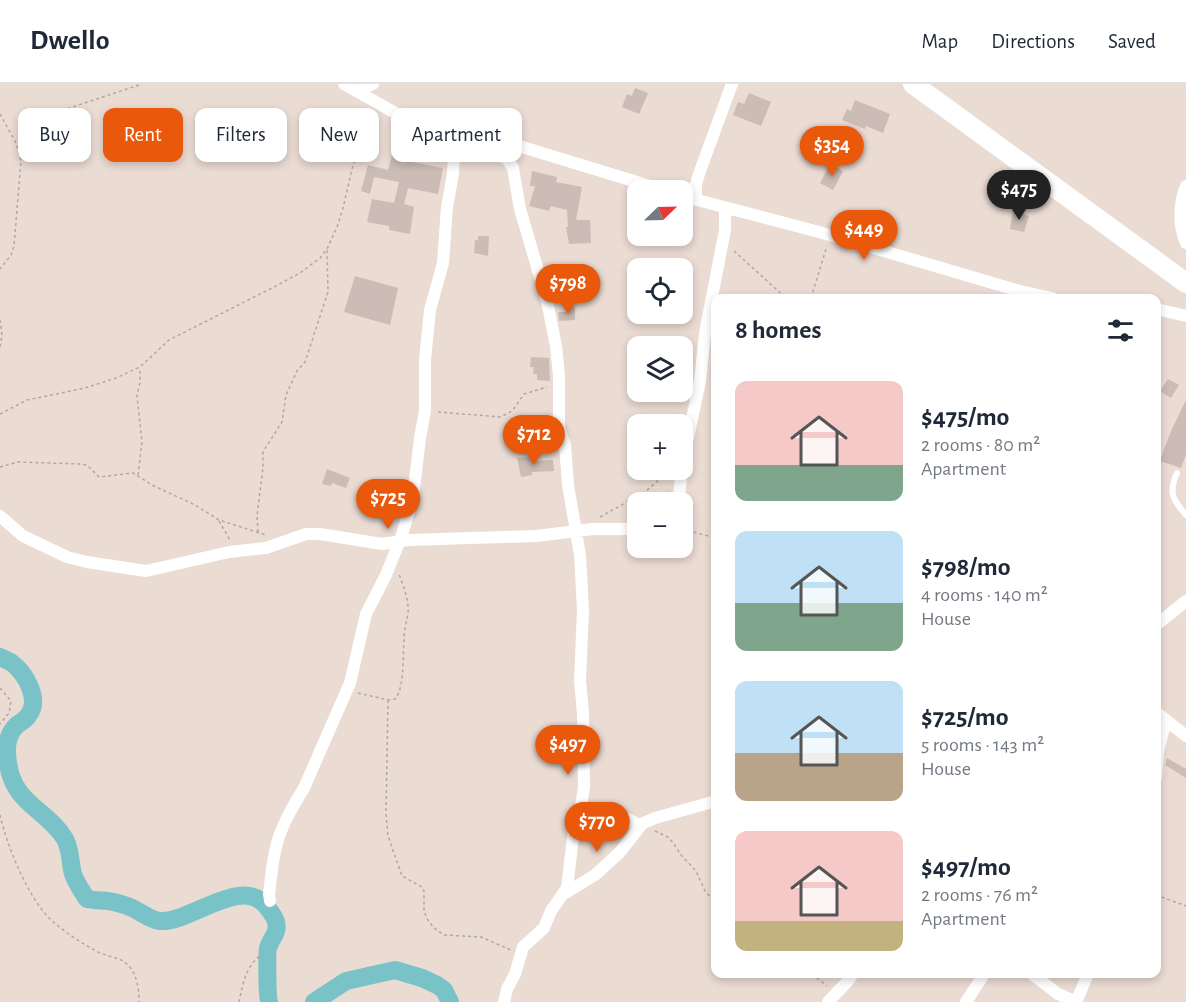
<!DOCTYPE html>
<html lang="en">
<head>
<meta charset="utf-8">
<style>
  :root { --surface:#fff; --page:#f2f2f3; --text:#1f2937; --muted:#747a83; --line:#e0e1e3; --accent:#ea580c }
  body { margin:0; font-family:"Alegreya Sans",sans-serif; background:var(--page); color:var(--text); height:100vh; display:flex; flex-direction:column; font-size:22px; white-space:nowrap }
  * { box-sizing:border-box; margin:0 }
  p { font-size:20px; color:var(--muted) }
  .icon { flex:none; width:33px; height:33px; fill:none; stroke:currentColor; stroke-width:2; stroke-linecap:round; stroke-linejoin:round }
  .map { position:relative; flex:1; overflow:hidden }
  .side { position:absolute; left:711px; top:210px; width:450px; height:684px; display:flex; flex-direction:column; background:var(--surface); border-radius:12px; box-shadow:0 3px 9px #0003 }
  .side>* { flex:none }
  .banner { position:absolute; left:18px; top:24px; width:570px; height:54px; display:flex; gap:12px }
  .needle { width:39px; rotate:67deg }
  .fabs { position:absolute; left:627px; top:96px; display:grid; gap:12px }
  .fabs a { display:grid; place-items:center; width:66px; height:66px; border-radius:12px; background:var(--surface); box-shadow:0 3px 9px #0003; font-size:30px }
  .price { position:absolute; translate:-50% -51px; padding:0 14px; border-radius:21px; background:var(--accent); color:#fff; font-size:20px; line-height:39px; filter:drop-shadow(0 2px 3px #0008) }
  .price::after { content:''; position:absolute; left:50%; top:36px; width:18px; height:14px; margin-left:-9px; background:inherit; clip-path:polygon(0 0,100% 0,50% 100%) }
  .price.selected { background:#222; color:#fff }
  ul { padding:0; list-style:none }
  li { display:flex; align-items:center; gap:18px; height:150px; padding:0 24px }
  li span { display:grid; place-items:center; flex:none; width:168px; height:120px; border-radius:12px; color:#555 }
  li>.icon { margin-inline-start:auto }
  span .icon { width:72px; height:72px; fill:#fffc; stroke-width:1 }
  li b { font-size:26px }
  h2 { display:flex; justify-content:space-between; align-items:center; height:72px; padding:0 24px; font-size:26px }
  .tag { padding:0 21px; border-radius:12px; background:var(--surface); box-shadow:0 3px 9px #0003; font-size:21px; line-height:54px }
  .tag.selected { background:var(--accent); color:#fff }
  header { display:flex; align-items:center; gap:36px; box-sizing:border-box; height:84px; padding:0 30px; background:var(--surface); border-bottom:2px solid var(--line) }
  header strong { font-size:28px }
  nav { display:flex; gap:33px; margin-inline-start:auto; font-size:21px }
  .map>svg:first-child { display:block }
</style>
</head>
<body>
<header>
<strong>Dwello</strong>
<nav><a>Map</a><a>Directions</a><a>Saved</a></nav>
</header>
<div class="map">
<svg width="1186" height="918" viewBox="0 0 1186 918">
  <rect width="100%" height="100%" fill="#eadbd3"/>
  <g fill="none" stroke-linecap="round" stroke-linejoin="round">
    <path stroke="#79c2c7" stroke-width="18" d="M0,573C4,575 9,577 12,579C26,590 41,616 28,632C25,636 21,638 17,641C6,651 6,665 8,679C13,720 48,726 65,755C71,766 70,779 73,790C76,799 82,807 87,815C96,817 105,816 114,818C121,820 130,822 136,826C144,830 150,836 160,837C191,839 242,790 267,823C270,827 275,833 276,838C279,849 271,854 268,864C267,867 267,915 269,918
      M314,918L346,897L395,886L422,894L437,901L444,906L450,918"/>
  </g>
  <path fill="#cbbcb5" d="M635,4L648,9L639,30L622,23L627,10L632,12Z
    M749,9L771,18L761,42L733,31L738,18L744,20Z
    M855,16L890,30L883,49L866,42L865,45L842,36L847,25L851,27Z
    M396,55L412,59L407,77L443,84L438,110L408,104L404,120L414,123L410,150L389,146V142L367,138L372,115L394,119L399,98L374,93L370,110L361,107L368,81L388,86Z
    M830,80L843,87L833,106L820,99Z
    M532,87L557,93L556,98L582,103L576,136H590L591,159L569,160L566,143H568L567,126L551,122L549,127L529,122L535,102H530Z
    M1013,126L1029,132L1024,148L1010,145Z
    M478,152H489L488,172L474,169L475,156H478Z
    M355,192L398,204L390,241L344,228Z
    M565,223H575V236L559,237L558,228H566Z
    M531,273L549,274L550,297L537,296V290H533L534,283H530Z
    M1168,295L1179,301L1171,314L1160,307Z
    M1186,316V371L1181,384L1160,377L1171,347Z
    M532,373V377L553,376L554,387L532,388V391L521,393L517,374Z
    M327,385L350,394L346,404L332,399L331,402L322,400Z
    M1167,674L1186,685V694L1165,681Z"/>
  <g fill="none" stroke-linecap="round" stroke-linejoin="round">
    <path stroke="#b3a7a1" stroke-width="1.5" stroke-dasharray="3 3" stroke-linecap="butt" d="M0,30L16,59L21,77L14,162L11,171L0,185
      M19,62L33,36L142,0
      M734,167L786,214
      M811,214L827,162
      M0,236L2,251L0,263
      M438,328L501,333L512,327L524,310L547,303
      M0,330L27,316L85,304L116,294L140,283L169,256L276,202L300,189L320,174L327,165L337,143L343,124L353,81L373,29
      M0,383L18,378L80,380L87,381L99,393L133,389L152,401L195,421L219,436L266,451
      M138,391L142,358L137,312L140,298V284
      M643,410L660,412L668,408
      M600,433L645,408L670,386
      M219,437L230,456
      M682,445L716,454
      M258,448L257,432L263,383V368L282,338L286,311L297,287L305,278L328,208L327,166
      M0,604L11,617L9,629L0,640
      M358,609L388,616L395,615C406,603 402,562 405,545C406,537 409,530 408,522C407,511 403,501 399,490
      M388,616L386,730L388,752L402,792L422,803L424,807V827L427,835L434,844L444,851L481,853L511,866
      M0,731C7,762 27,811 49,834C63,847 81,859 98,868C105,871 112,873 119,875C136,882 139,902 139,918
      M655,747L668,753L674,760L681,771L696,787L705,807L716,819
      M1156,811L1186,822
      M812,890L827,902
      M239,918C243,899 246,880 264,869"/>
    <path stroke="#fff" stroke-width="6" d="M1177,389C1168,409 1173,416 1186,431"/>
    <path stroke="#fff" stroke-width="12" d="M344,0L399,31L420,39L506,58L663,106
      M356,7L373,0
      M449,58L499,71L507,75L513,84L520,125L547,217L556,262L559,292V344L565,361L568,401L580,471L583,526L580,596L583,630L584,703L580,729L574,745L567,804L551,827L544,844L523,863L515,890L507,905L504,918
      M1186,102C1179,119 1178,141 1186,159
      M682,112L819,148L1020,207L1052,214
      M696,116V100L700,87L732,0
      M1156,225L1186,232
      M682,382L700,297L705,249L725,146V124
      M678,418L682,386
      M0,432L23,452L67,473L87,478L146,487L229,468L266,464L306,450H320L382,460L408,456L536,452L593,445H638
      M1156,541L1186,517
      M1156,628L1186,652
      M1156,694L1158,667L1166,636
      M581,723L626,734L639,741L655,734L716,717
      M564,810L595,791L620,768L642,740
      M270,817L269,810C271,795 272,779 276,763C281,742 293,722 304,704L350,599L366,530L386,491L402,451L413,413L420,354L425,327V276L430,226L443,179L447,123L453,90L454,71L441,45
      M1032,890L1058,910L1077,918
      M828,918L847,898L853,890
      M966,918L984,890
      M1076,918L1088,890"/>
    <path stroke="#fff" stroke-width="20" d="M913,0L1186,199"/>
  </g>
</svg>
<div class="fabs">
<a><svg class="needle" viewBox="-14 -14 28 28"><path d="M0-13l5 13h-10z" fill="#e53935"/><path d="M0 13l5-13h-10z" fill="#747a83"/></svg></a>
<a><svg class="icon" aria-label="locate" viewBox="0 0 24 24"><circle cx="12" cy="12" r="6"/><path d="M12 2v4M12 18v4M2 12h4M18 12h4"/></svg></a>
<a><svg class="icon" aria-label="layers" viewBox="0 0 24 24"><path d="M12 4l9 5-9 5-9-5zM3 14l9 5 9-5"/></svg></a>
<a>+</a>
<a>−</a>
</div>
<b class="price" style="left:832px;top:93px">$354</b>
<b class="price selected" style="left:1019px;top:137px">$475</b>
<b class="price" style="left:864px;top:177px">$449</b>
<b class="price" style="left:568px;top:231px">$798</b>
<b class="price" style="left:534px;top:382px">$712</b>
<b class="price" style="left:388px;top:446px">$725</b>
<b class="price" style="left:568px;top:692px">$497</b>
<b class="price" style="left:597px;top:769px">$770</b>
<div class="banner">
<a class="tag">Buy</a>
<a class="tag selected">Rent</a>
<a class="tag">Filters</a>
<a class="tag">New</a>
<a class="tag">Apartment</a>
</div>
<section class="side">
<h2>8 homes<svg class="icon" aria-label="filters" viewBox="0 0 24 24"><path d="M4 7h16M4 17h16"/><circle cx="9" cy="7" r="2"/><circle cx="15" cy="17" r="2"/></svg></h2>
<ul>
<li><span style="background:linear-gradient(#f6c9c9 70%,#7fa58c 0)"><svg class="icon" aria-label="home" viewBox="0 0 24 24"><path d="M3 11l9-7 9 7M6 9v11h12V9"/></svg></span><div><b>$475/mo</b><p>2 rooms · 80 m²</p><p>Apartment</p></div></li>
<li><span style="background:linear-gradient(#bfe0f5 60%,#7fa58c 0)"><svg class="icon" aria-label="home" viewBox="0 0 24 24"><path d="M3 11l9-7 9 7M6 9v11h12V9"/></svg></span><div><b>$798/mo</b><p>4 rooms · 140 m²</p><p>House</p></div></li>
<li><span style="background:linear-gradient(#bfe0f5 60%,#b9a48a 0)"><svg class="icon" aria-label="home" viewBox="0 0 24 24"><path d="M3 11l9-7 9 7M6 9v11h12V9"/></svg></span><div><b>$725/mo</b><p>5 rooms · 143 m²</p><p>House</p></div></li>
<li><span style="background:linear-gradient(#f6c9c9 75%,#c2b280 0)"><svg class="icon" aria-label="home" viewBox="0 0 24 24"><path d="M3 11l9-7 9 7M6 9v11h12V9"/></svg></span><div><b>$497/mo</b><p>2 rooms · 76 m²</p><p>Apartment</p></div></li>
</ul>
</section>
</div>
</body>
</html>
